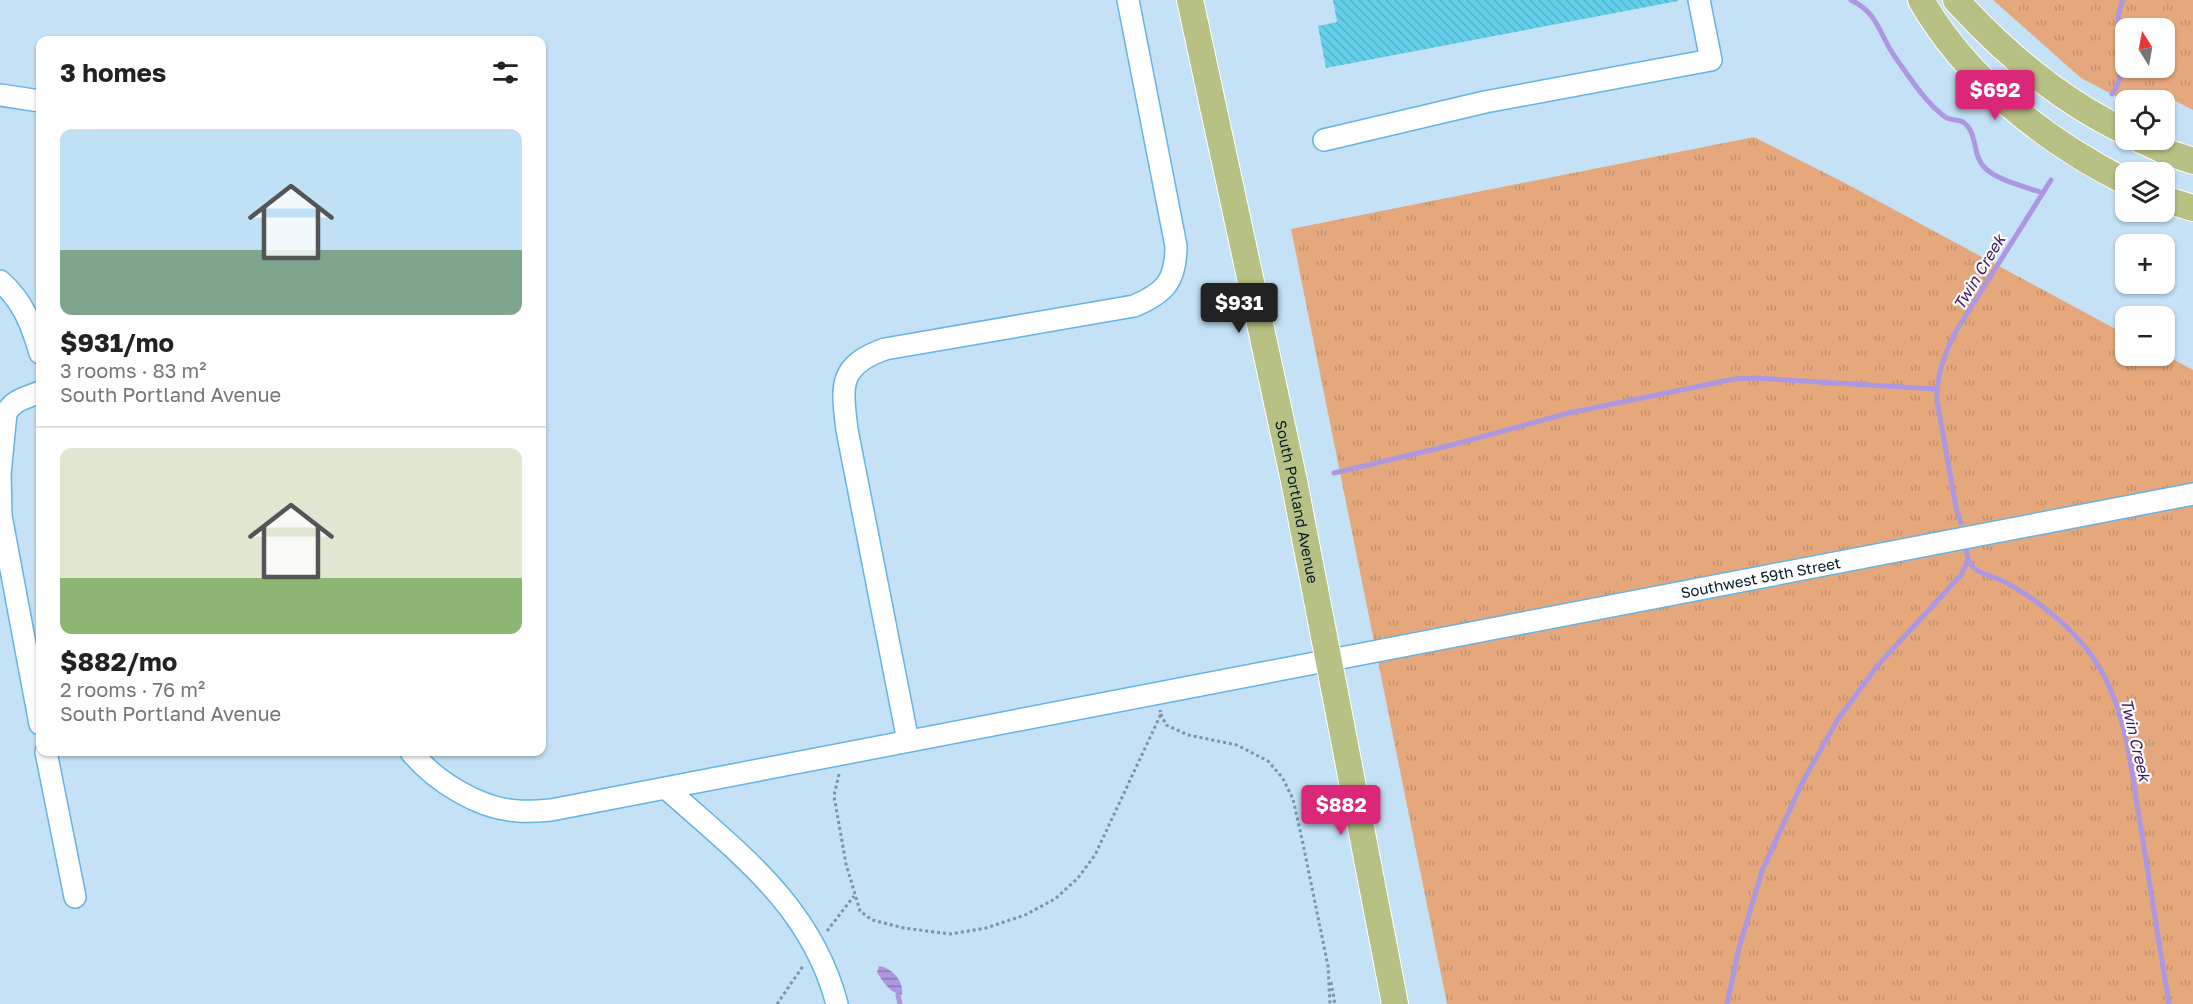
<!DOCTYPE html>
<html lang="en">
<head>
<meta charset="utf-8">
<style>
  :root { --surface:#fff; --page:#f2f2f2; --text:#222; --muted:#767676; --line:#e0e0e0; --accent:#db2777 }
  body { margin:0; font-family:"Golos Text",sans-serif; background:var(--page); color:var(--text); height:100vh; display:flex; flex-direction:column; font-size:22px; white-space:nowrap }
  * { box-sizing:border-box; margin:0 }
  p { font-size:20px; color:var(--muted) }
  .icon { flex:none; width:33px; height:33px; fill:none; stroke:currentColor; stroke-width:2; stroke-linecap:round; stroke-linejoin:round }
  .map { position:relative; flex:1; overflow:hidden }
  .drawer { position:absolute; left:36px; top:36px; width:510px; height:720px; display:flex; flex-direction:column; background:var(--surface); border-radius:12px; box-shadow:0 2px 4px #0004 }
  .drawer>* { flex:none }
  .needle { width:39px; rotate:349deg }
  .controls { position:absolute; left:2115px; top:18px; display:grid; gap:12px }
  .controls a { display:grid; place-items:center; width:60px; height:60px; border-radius:12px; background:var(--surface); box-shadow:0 2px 4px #0004; font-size:30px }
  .price { position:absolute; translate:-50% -51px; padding:0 14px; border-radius:6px; background:var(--accent); color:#fff; font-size:20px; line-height:39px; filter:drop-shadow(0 2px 3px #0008) }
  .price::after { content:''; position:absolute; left:50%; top:36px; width:18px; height:14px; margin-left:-9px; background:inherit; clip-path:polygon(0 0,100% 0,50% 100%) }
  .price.selected { background:#222; color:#fff }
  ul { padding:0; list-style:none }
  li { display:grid; align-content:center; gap:12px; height:318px; padding:0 24px }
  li+li { border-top:2px solid var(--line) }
  li span { display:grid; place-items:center; height:186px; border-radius:12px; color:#555 }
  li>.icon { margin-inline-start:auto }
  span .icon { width:108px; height:108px; fill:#fffc; stroke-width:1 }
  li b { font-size:26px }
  h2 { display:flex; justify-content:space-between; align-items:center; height:72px; padding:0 24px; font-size:26px }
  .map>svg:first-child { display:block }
</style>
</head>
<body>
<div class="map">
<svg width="2193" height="1004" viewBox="0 0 2193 1004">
  <defs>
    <pattern id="grass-tufts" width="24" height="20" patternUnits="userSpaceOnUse" patternTransform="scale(1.5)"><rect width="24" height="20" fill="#e5a87d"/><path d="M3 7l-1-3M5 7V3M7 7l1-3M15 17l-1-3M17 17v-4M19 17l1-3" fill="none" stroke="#c3906c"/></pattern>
    <pattern id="water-rules" width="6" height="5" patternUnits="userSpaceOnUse" patternTransform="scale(1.5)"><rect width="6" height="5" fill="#ac97e0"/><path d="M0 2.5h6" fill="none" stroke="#8a7ab6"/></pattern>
    <pattern id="building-back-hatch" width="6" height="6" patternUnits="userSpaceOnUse" patternTransform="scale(1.5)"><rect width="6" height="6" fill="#64cfea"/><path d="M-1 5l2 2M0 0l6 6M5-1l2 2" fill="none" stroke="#55b1c9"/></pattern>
  </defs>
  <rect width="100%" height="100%" fill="#c4e1f5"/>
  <path fill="url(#grass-tufts)" fill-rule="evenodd" d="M1993,0H2193V110L2154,90L2135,100L2125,101L2081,78ZM2126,28H2164V68H2126Z
    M1754,137L1841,181L2125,334L2126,356L2165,355L2193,370V1004H1447L1291,229Z"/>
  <path fill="url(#water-rules)" d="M879,966C892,968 904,981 902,995C890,993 883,982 877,972Z"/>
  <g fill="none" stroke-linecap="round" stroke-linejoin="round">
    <path stroke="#ac97e0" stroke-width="5" d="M1851,0C1879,14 1879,34 1895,57C1910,78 1925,102 1945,117C1951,121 1958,119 1963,122C1978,132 1972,155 1984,167C1996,180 2026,187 2043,193
      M2112,94C2132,69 2108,32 2123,0
      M1334,473L1448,446L1569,413L1734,379L1755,378L1936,389
      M1961,523L1956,508L1937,400C1936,375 1945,353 1956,331L2051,180
      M1966,548C1967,556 1968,562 1974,568C1980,574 1998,578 2007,583C2042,603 2076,631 2098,665C2127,712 2131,770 2140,823C2150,884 2159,944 2169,1004
      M898,995L900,1004
      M1727,1004L1739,948L1762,871L1802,783L1838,719L1878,665L1961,575L1968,560"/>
  </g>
  <path fill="url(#building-back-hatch)" d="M1333,0H1678V1L1326,68L1318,26L1337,22Z"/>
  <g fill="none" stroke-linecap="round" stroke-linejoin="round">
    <defs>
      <g id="minor">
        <path d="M0,95L40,101"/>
        <path d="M1324,140L1485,102L1711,60L1699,0"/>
        <path d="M0,281C23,301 32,325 40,353"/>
        <path d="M40,392C27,398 14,399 6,413L0,474L1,516L40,724"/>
        <path d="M908,741L847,430C842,387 837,366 885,349L1134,306C1165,293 1176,281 1176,246L1128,0"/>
        <path d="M46,752L75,897"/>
        <path id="s1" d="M411,752C435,781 479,809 518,811C529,812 540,811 551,810L2193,494"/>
        <path d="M666,788C738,853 811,905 837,1004"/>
      </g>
      <g id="major">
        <path id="s2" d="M1190,0L1294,481L1395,1004"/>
        <path d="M1921,0C1967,80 2044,140 2126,182"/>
        <path d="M1956,0C2005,54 2059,100 2126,132"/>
        <path d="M2141,140L2169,153L2193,161"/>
        <path d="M2164,199L2193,208"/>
      </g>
    </defs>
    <use href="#minor" stroke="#66b3e2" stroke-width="24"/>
    <use href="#major" stroke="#fff" stroke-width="28"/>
    <path stroke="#7a95a7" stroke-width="3" stroke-dasharray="3 3" stroke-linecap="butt" d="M1161,714L1166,725L1188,735L1237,745L1268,761L1282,777L1293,799L1303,844L1328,966L1330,1004
      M839,774L834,796L846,864L860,911L872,920L904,928L950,934L986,928L1025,915L1055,899L1078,878L1095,855L1161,714L1160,710
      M827,931L854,896
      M1331,982L1335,1004
      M777,1004L803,966"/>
    <use href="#minor" stroke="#fff" stroke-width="21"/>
    <use href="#major" stroke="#b8c184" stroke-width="26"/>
  </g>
  <g text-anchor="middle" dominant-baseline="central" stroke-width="4.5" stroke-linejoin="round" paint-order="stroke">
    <g font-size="15" fill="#021a28" stroke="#fdfdfd">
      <text stroke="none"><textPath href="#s2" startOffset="513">South Portland Avenue</textPath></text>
      <text stroke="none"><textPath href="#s1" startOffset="1390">Southwest 59th Street</textPath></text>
    </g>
    <g font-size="16" font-style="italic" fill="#3b186c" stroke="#fdfdfd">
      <text transform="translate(1979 272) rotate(-59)">Twin Creek</text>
      <text transform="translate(2136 740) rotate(77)">Twin Creek</text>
    </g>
  </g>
</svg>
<div class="controls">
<a><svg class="needle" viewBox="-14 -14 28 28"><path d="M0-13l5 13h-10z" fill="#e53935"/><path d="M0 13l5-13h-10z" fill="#767676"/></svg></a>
<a><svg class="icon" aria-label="locate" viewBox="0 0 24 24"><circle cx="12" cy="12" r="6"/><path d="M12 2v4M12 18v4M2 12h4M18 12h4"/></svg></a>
<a><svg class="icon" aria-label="layers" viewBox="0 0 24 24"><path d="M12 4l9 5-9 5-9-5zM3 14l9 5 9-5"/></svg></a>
<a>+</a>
<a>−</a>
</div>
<b class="price" style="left:1995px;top:121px">$692</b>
<b class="price selected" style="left:1239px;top:334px">$931</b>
<b class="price" style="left:1341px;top:836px">$882</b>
<section class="drawer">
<h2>3 homes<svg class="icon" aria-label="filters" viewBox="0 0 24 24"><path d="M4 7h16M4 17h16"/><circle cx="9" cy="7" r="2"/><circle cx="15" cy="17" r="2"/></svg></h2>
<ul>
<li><span style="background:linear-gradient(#bfe0f5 65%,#7fa58c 0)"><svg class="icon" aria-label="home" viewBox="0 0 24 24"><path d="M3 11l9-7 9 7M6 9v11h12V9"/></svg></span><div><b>$931/mo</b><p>3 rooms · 83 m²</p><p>South Portland Avenue</p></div></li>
<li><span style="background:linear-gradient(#dfe7d0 70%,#8fb573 0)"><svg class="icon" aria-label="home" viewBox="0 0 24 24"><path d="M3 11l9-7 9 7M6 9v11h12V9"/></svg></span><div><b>$882/mo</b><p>2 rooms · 76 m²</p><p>South Portland Avenue</p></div></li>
</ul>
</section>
</div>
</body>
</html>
